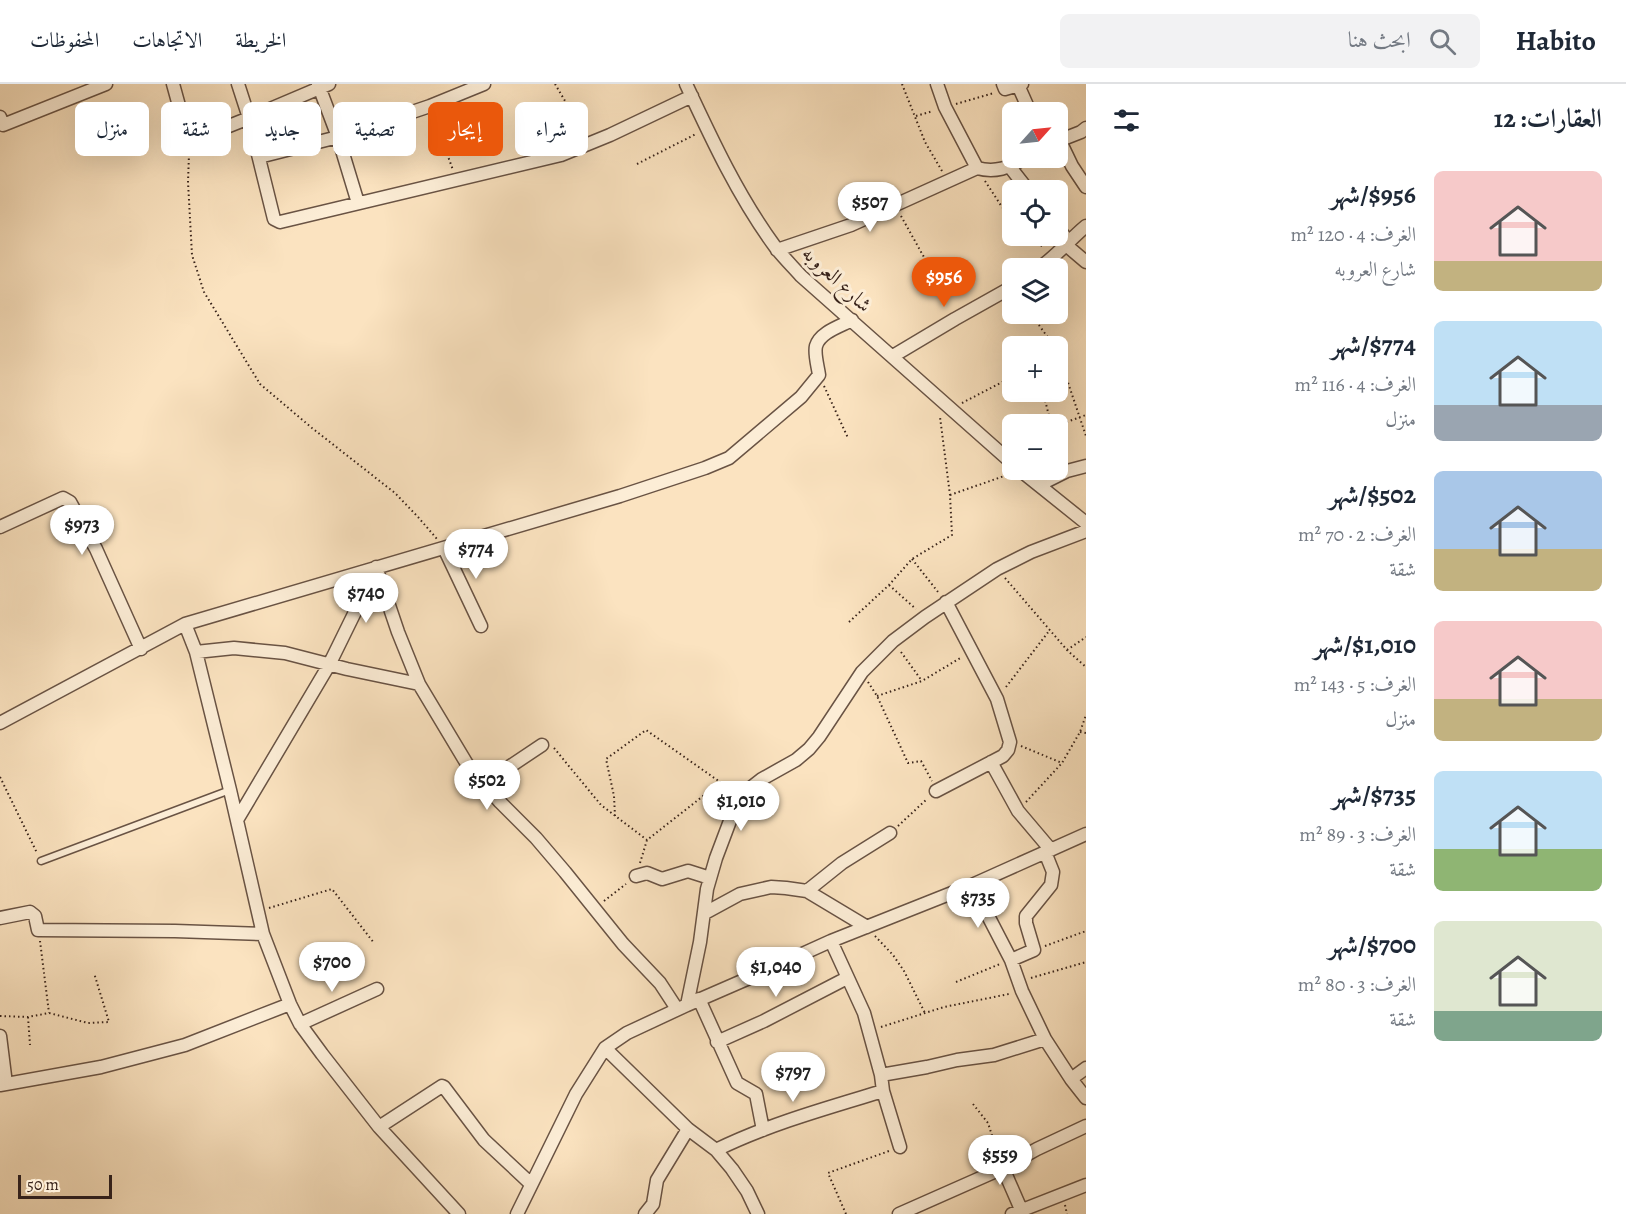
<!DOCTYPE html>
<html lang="ar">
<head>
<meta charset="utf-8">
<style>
  :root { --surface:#fff; --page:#f2f2f3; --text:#1f2937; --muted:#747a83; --line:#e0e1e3; --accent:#ea580c }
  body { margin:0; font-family:Alegreya,Amiri,serif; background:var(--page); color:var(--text); direction:rtl; height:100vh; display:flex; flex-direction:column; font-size:22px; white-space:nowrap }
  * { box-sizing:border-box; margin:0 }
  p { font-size:20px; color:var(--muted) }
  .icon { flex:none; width:33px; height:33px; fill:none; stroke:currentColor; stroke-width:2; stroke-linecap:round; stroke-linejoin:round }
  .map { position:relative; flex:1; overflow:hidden; direction:ltr }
  .details { display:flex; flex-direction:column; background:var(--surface); width:540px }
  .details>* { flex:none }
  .guide { position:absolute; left:18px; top:18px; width:570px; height:54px; direction:rtl; display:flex; gap:12px }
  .needle { width:39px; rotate:63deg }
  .tools { position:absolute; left:1002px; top:18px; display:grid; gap:12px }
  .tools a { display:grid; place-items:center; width:66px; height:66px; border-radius:9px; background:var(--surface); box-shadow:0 6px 24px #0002; font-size:30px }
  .scale { position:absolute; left:18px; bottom:15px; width:94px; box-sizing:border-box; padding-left:6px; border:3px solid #38231a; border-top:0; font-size:16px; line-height:21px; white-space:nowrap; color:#38231a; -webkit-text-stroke:4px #fcedd6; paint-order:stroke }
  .price { position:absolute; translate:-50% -51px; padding:0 14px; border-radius:21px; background:#fff; color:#222; font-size:20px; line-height:39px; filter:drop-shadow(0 2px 3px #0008) }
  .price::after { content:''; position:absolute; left:50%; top:36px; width:18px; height:14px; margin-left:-9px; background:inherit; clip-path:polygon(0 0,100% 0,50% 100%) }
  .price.selected { background:var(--accent); color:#fff }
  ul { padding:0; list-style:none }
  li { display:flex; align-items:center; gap:18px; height:150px; padding:0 24px }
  li span { display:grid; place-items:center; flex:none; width:168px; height:120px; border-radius:9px; color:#555 }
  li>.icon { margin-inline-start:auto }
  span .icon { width:72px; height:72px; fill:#fffc; stroke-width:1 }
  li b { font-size:26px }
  h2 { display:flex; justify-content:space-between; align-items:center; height:72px; padding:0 24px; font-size:26px }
  .pill { padding:0 21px; border-radius:9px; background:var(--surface); box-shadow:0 6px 24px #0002; font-size:21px; line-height:54px }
  .pill.selected { background:var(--accent); color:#fff }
  header { display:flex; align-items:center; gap:36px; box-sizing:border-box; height:84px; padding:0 30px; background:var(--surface); border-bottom:2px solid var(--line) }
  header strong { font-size:28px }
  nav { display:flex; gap:33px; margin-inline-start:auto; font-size:21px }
  .search { width:420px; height:54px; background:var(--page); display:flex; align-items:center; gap:15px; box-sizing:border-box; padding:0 21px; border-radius:9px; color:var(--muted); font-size:22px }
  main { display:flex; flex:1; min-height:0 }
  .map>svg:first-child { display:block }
</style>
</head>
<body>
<header>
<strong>Habito</strong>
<div class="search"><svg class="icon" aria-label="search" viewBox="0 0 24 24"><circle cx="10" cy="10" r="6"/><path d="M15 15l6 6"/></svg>ابحث هنا</div>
<nav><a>الخريطة</a><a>الاتجاهات</a><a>المحفوظات</a></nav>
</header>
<main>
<section class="details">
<h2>العقارات: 12<svg class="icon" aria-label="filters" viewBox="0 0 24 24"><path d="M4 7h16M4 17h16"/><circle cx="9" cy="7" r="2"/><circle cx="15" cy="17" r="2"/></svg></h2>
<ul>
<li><span style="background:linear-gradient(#f6c9c9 75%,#c2b280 0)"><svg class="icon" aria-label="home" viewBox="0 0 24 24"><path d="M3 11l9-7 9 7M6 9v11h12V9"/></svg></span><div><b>$956/شهر</b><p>الغرف: 4 · 120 m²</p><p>شارع العروبه</p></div></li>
<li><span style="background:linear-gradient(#bfe0f5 70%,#9aa5b1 0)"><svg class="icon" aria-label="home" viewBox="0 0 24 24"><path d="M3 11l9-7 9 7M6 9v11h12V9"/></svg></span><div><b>$774/شهر</b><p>الغرف: 4 · 116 m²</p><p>منزل</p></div></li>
<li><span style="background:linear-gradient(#a9c7e8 65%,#c2b280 0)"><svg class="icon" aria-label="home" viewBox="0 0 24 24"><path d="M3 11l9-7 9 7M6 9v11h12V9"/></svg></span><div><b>$502/شهر</b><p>الغرف: 2 · 70 m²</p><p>شقة</p></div></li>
<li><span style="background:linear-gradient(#f6c9c9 65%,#c2b280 0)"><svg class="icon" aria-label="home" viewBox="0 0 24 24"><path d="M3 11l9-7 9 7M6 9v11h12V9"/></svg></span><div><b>$1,010/شهر</b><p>الغرف: 5 · 143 m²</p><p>منزل</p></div></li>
<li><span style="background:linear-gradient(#bfe0f5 65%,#8fb573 0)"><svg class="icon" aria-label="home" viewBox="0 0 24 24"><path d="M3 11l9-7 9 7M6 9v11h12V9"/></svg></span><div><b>$735/شهر</b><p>الغرف: 3 · 89 m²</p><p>شقة</p></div></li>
<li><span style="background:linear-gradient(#dfe7d0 75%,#7fa58c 0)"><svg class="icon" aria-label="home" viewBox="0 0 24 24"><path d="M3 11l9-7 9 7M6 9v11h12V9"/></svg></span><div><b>$700/شهر</b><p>الغرف: 3 · 80 m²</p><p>شقة</p></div></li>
</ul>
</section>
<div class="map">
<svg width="1086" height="1130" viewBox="0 0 1086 1130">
  <rect width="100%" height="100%" fill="#fbe3c0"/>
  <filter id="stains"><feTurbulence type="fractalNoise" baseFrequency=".00333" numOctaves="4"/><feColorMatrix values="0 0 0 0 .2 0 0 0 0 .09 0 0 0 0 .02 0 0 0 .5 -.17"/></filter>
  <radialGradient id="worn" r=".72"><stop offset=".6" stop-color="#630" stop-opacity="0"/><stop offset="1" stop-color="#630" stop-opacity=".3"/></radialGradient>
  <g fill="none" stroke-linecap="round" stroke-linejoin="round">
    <defs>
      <path id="lane" d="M41,777L230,706"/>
      <path id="street" d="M173,0L189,58L249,34L329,0
        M238,0L249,34L273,131L274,135L280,138L561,71L610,51L692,12
        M318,0L338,53L358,119
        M686,0C712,56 739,114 776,164C784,174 793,183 801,192L1012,379
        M937,0L945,23L977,84
        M1003,0L1005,5L1022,0
        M1018,1L1030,28
        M0,33L3,41L106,0
        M1058,57L1081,48L1086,44
        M1060,57L1072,82L1086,103
        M259,73L338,53L430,22L484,0
        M1010,83L1028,106
        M1058,144L1068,157
        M1066,161L1086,178
        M777,166L851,141L977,84C995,89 1009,84 1025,74
        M1039,184C1057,172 1069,156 1086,142
        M893,272L955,235L1012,203
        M1020,386L1086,439
        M1039,401L1067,387L1086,382
        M0,443L63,414L70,418L96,465L141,565
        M444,464L481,542
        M376,483L398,548L419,600L467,680L500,718L536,754L565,788L623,860L660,899L677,925
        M185,540L196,568L230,706L263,850L290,920L300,940L322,970L379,1043L459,1130
        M196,568L234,564L285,569L347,585L419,600
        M0,639L185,540L620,412L705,384L729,374L801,313L819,291C818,283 814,270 816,262C820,248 841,242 852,236
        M991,678L1018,727L1051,766
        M485,699L542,661
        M936,707L1003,672L1008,666L1010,658L997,615L946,518
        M237,736L329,581L356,526L373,485
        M636,792L647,789L662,795L688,787L710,794
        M972,801L1011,876L1022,907L1045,955L1071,995L1086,1014
        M807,807L842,779L890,749
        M705,829L740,810L771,803L786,804L807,807L867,843
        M0,834L30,828L35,832L38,846L175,847L263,850
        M831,857L864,929L881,991L883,1007L900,1063
        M1011,876L1034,866L1026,839V832L1051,801L1053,788L1045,768
        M699,915L737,999L756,1010L763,1046
        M687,921L756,891L831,857L972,801L1086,750
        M300,940L377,905
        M0,952L6,1000
        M717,958L764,937L847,894
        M605,964L688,1045L716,1066L732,1085L747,1107L758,1130
        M881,991L927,983L957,976L994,971L1045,955
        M1071,995L1086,984
        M0,1001L101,983L185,961L290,920
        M379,1043L442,1002L444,1003L484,1056L531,1100
        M716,1066C769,1040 827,1024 883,1007
        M1003,1084L1023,1130
        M517,1130L576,1010L605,964L627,949L687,921L700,858L707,805L716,774L739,713L762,695L796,676L809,665L819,653L862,588L893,557L925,533L997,485L1031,468L1086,447
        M645,1130L653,1120L657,1096L688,1045
        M899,1130L1003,1084L1037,1065L1086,1042
        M1012,1130L1086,1101"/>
    </defs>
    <use href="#lane" stroke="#695344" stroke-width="9"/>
    <use href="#street" stroke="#695344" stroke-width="15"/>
    <path stroke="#38231a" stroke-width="2" stroke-dasharray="1.5 3" stroke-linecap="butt" d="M555,0L584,49
      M902,0L925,58L942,87
      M956,20L994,9
      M433,32L453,86
      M916,32L933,27
      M189,70L188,98L192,171L204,208L260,300L312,344L395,409L418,433L437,455
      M637,80L696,50
      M985,97L1002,123L1012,133
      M901,132L925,175
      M1031,152L1044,164
      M1031,230L1054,262
      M1058,269L1086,352
      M824,302L848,354
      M1043,308L1051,340
      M962,319L1012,293
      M1058,341L1086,331
      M950,411L1007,391
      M912,475L938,508
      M1005,494L1067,566L1086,583
      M889,501L916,525
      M849,538L889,501L912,475L952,451L950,411L940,333
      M1067,566L1086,553
      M901,568L922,597
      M868,598L877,612L908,679L921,677L932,697
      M1006,603L1049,547
      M877,612L922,597L962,573
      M1080,648L1086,649
      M1021,662L1062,679
      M554,664L601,721L647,756
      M0,693L37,769
      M1026,718L1062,679L1080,648L1086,631
      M615,732L614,712L606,675L646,646L730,705
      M898,742L927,715
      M640,779L647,756L721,698
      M604,817L626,800
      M269,824L332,805L374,859
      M875,852L893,871L904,887L925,929
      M40,857L49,929
      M1045,862L1086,847
      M1031,894L1086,878
      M956,898L1000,880
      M0,932L28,933L49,929L88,939L109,938L94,889
      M28,933L30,961
      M881,943L944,923L1009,910
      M973,1020L988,1039L999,1073
      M1065,1121L1067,1130
      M846,1130L828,1089L889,1067"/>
    <use href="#lane" stroke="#fcedd6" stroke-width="6"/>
    <use href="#street" stroke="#fcedd6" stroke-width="12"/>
  </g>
  <g text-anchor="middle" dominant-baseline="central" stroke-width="6" stroke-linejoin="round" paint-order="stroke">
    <g font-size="21" fill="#38231a" stroke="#fcedd6">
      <text transform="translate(837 195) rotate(43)">شارع العروبه</text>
    </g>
  </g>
  <rect width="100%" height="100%" filter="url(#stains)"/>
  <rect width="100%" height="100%" fill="url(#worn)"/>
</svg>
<div class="tools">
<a><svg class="needle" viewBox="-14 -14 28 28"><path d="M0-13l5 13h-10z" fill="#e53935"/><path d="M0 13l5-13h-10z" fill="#747a83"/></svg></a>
<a><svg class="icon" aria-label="locate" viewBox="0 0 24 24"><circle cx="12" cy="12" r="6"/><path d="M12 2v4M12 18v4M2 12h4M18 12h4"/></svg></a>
<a><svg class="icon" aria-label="layers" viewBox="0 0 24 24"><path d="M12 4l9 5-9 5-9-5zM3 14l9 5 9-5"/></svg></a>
<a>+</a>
<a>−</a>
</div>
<div class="scale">50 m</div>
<b class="price" style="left:870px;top:149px">$507</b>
<b class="price selected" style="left:944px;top:224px">$956</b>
<b class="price" style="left:82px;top:472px">$973</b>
<b class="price" style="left:476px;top:496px">$774</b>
<b class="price" style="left:366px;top:540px">$740</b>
<b class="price" style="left:487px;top:727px">$502</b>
<b class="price" style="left:741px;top:748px">$1,010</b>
<b class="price" style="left:978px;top:845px">$735</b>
<b class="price" style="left:332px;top:909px">$700</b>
<b class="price" style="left:776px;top:914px">$1,040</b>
<b class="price" style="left:793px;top:1019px">$797</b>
<b class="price" style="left:1000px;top:1102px">$559</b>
<div class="guide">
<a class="pill">شراء</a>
<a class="pill selected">إيجار</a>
<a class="pill">تصفية</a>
<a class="pill">جديد</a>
<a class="pill">شقة</a>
<a class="pill">منزل</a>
</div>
</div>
</main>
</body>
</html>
